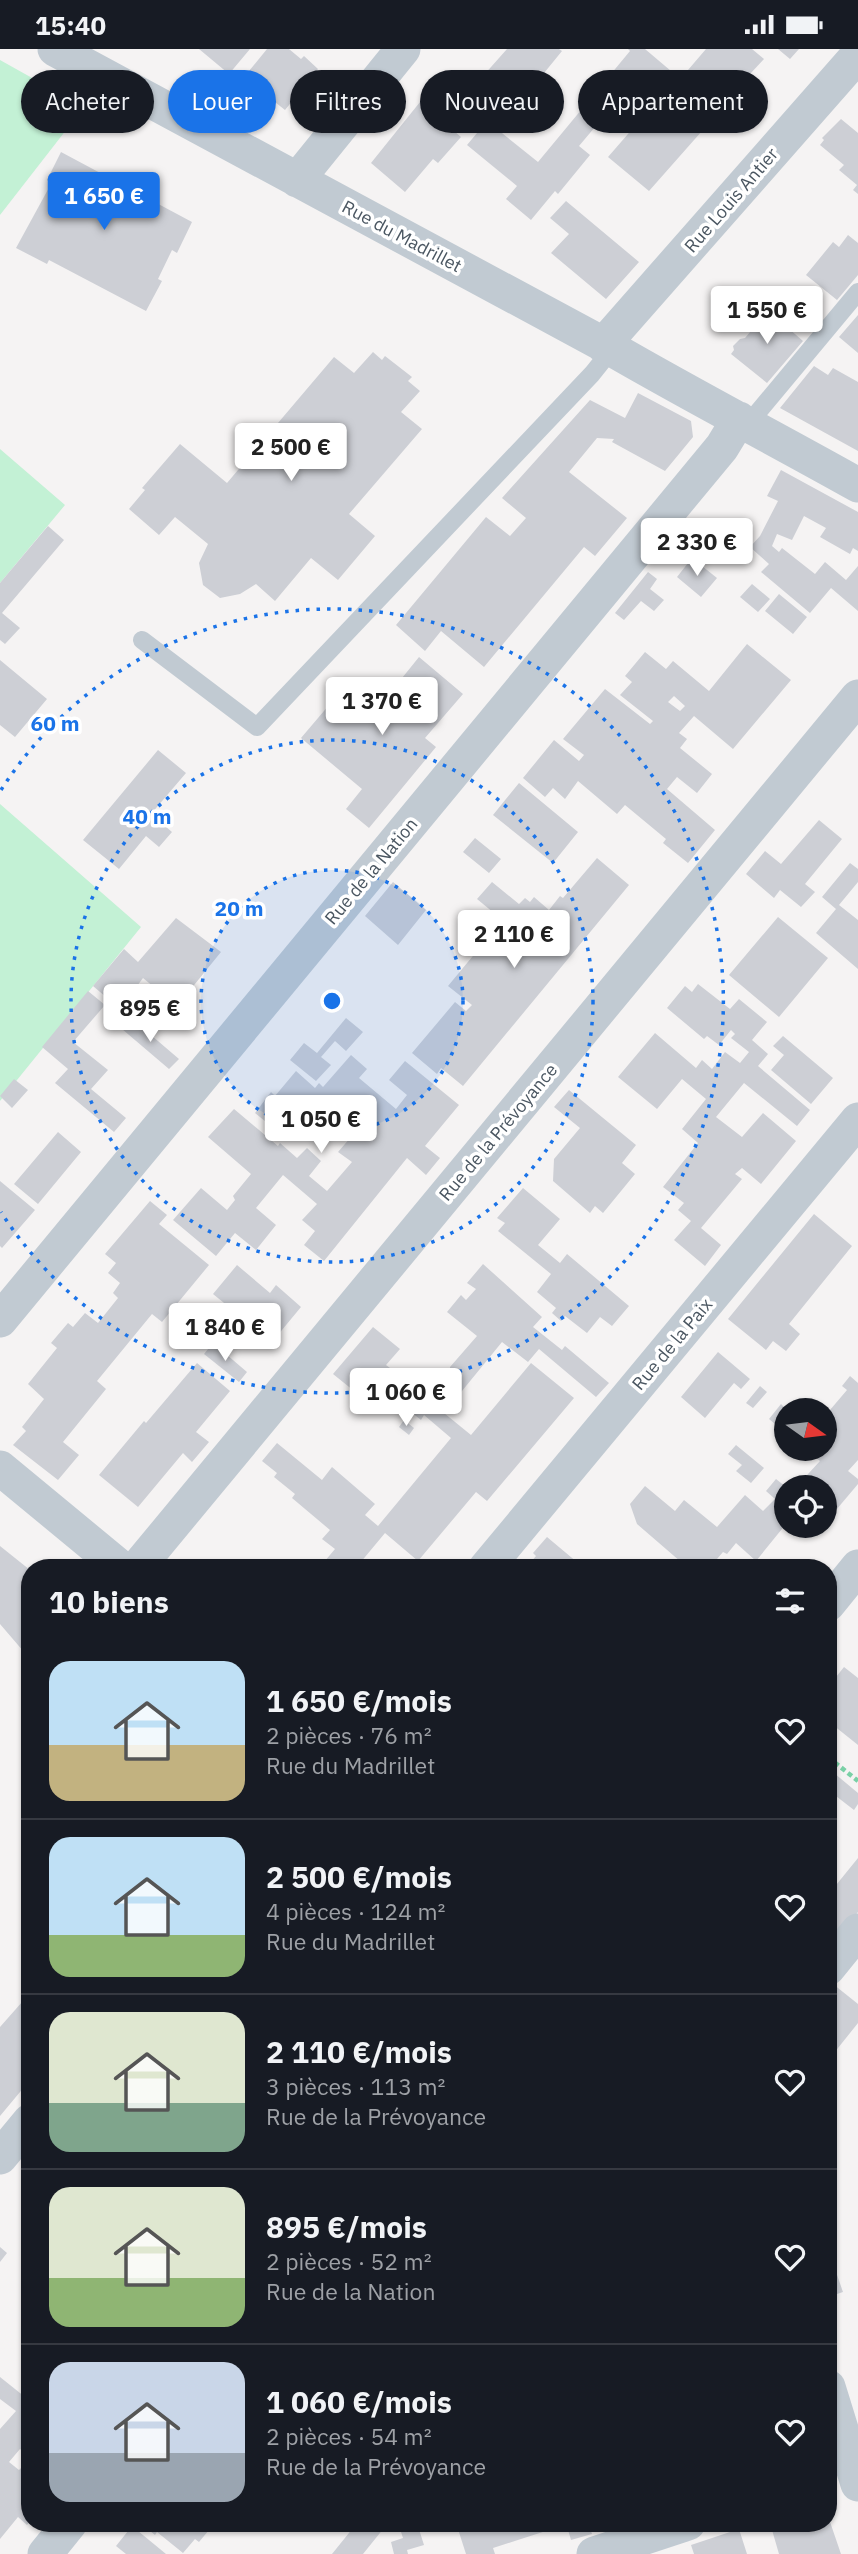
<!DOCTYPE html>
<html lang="fr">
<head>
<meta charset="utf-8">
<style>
  :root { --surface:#171b24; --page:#242831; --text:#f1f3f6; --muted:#9ea1a6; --line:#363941; --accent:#1a73e8 }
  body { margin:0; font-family:"IBM Plex Sans",sans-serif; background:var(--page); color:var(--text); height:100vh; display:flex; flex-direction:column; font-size:26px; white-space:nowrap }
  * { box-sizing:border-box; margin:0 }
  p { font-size:23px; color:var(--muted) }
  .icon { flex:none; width:38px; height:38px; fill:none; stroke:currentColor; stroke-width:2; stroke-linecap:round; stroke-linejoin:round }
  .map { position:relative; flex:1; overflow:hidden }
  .panel { position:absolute; left:21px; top:1510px; width:816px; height:973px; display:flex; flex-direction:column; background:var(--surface); border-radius:28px; box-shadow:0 2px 5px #0004 }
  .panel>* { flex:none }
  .banner { position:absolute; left:21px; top:21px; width:817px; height:63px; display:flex; gap:14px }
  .needle { width:46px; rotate:104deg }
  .fabs { position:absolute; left:774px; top:1349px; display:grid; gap:14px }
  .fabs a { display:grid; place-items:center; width:63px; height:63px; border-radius:50%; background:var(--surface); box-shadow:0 2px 5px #0004; font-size:35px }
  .price { position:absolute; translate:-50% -60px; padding:0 16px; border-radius:7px; background:#fff; color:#222; font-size:23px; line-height:46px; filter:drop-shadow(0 2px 4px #0008) }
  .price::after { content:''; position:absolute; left:50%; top:42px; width:21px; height:16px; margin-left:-10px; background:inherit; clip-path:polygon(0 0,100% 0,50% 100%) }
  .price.current { background:var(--accent); color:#fff }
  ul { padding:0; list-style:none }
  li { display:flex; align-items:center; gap:21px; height:175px; padding:0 28px }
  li+li { border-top:2px solid var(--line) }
  li span { display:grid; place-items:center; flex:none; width:196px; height:140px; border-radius:21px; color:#555 }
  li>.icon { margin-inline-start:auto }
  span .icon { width:84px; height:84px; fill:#fffc; stroke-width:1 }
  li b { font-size:30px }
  h2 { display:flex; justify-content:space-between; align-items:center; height:84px; padding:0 28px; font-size:30px }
  .chip { padding:0 24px; border-radius:32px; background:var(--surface); box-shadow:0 2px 5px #0004; font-size:24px; line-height:63px }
  .chip.current { background:var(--accent); color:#fff }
  .status { display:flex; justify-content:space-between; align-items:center; height:49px; padding:0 35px; background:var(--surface); direction:ltr }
  .status svg { height:19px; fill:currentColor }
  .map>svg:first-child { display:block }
</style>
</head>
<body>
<div class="status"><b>15:40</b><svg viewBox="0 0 49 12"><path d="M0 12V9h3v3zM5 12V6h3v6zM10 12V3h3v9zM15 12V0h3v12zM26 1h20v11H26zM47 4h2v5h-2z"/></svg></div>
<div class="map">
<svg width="858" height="2505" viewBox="0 0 858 2505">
  <rect width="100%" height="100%" fill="#f5f3f3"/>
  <path fill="#c3f1d5" d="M0,11L84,58L0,166Z
    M0,400L65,456L0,534Z
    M0,755L141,878L0,1052Z"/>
  <path fill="#cdcfd5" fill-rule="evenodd" d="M199,0H250L229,25Z
    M267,0H289L301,10L304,7L318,20L285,61L252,35L258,28L249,22Z
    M507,0H559L562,2L518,56L483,27Z
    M628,0H645L671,22L654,41L638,27L579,97L590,106L558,145L555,142L531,171L506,150L517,137L467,96L487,72L538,113L630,2Z
    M706,0H752L764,10L750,25L754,29L730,57L688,21Z
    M778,0H799L790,10Z
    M661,47L702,82L649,142L608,108Z
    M420,53L461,88L438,114L433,110L405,143L371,114Z
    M841,70L858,84V145L853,141L857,136L839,121L844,116L820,96L824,91L822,89Z
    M61,103L192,173L177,204L172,201L158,230L162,232L146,262L49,211L47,215L16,199L51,135L47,131Z
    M566,152L639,213L606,250L551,204L569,185L550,169Z
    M848,186L858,194V226L837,251L806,226L833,193L839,198Z
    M774,258L784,267L780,272L803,292L767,334L731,305L734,301L733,297L740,290L745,289L767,263L769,264Z
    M858,266V304L839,288Z
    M373,303L382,311L385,307L412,328L408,332L420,342L401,363L422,380L349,465L375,487L338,531L311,509L275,552L256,535L240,545L220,549L203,536L199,514L208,495L175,468L159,486L129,460L145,441L142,439L180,395L227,434L334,308L354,324Z
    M814,317L828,326L833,319L858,333V402L780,359Z
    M638,344L691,372L693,388L665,422L612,393L614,390L597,389L569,423L627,469L595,507L584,498L484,618L441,582L425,602L396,576L486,468L510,487L526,469L502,449L590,351L625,369Z
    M781,421L858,463V502L853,499L850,505L820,488L826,479L804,467L792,491L777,485L772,497L779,503L782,499L815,525L825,513L846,531L858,517V562L831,539L810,564L761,523L769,515L750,498L760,487L778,452L767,447Z
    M48,477L64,491L2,564L20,579L5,595L0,591V534Z
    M692,509L717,529L701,548L677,528Z
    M648,523L657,530L650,540L664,551L654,562L641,552L624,571L615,564Z
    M752,535L770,550L758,563L740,548Z
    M779,545L807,568L793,585L765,562Z
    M747,595L791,631L733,700L694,667L679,684L687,690L680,699L712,725L697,744L677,728L667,740L715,781L688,814L663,794L666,790L625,756L617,765L578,732L565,750L553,739L545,748L523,729L554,691L579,712L584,706L563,690L605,640L650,675L653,672L620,646L632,633L625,627L645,603L666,620L673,612L709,642ZM674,647L685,657L680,662L668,653Z
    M419,608L463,645L425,689L436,698L369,779L346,760L362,740L301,689L352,629L397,667L414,647L398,634Z
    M0,611L47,650L15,688L0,676Z
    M158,701L186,724L151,765L172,783L159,798L146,787L119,820L83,791Z
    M519,734L578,783L553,814L493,766Z
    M819,771L842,790L805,835L815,843L801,858L780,841L774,849L746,825L765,802L781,815Z
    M475,789L501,810L489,824L463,803Z
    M597,809L629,836L463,1037L441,1019L437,1025L412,1004L455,953L466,962L472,956L448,937L477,902L458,887L468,876L488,894L484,898L490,904L494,898L509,910L533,881L517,869L511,878L477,850L492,833L519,855L525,849L530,853L534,848L549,861L560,847L563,849Z
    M850,814L858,820V833L839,856L858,871V920L816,884L836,860L822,848Z
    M393,833L426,861L398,896L365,867Z
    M778,868L828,909L779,968L729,926Z
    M176,869L221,903L177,957L143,929L120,960L93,937L124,900L138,913Z
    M698,935L730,960L739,950L767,973L752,991L768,1005L758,1017L810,1061L797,1077L744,1034L716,1068L742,1088L763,1064L796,1092L761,1135L742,1119L735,1125L742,1130L701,1179L721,1196L705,1217L674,1191L691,1172L678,1161L684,1154L663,1138L698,1094L682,1080L706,1050L682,1030L657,1060L618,1028L655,984L696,1019L702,1011L712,1020L725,1003L740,1014L749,1003L731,989L735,985L731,981L719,996L707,987L704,990L667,959L685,937L692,943Z
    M88,942L105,956L73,993L108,1021L91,1040L126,1069L114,1083L55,1034L68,1020L42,998Z
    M131,969L179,1010L169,1020L122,980Z
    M346,969L363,983L346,1002L335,992L321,1008L331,1016L316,1032L290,1011L304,994L317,1004Z
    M783,987L833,1029L811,1055L771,1021L784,1006L773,997Z
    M351,1006L367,1020L359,1029L396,1060L407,1046L389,1031L405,1012L459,1056L425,1097L440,1109L426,1126L407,1109L324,1212L304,1196L315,1182L302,1171L317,1155L283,1126L256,1159L276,1176L256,1201L235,1184L216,1207L173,1171L201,1139L227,1161L235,1151L233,1147L251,1125L208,1088L234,1060L278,1097L280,1094L297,1109L307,1099L321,1112L309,1127L327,1142L352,1113L338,1103L364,1073L353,1064L331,1091L300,1064L282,1086L255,1064L271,1043L275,1047L296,1022L315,1039L319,1034L323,1038Z
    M14,1030L28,1041L12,1059L0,1047Z
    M569,1041L636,1096L622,1114L635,1125L603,1164L595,1157L590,1164L553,1132L554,1110L580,1079L554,1058Z
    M58,1083L81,1103L38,1155L14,1135Z
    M0,1132L35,1161L2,1199L0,1197Z
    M523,1139L560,1170L538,1196L560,1214L567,1205L629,1257L612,1277L600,1268L587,1284L565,1267L561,1272L552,1264L556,1259L537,1243L551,1225L498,1182L505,1174L497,1169Z
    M150,1152L167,1166L159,1175L209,1216L162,1273L152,1265L97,1332L106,1340L63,1393L79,1406L58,1431L13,1396L26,1382L22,1378L44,1350L28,1335L57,1299L51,1294L68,1274L73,1278L85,1264L98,1274L118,1249L113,1244L120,1234L108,1224L116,1214L105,1205Z
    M814,1165L852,1197L789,1275L800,1285L786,1302L773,1292L766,1301L728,1270Z
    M483,1215L542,1268L533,1278L562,1301L565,1297L609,1334L596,1348L539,1300L528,1313L502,1293L444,1364L471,1386L531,1314L574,1349L487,1452L476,1443L418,1512L385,1484L360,1514L366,1519H319L335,1500L322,1490L330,1481L292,1449L295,1445L274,1428L277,1424L262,1412L277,1394L322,1431L332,1418L375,1455L365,1466L378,1477L451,1389L424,1366L421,1371L411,1363L424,1348L432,1354L449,1333L450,1318L477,1287L447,1263L461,1246L466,1251L476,1240L467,1234Z
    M237,1216L270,1244L276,1236L301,1258L272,1293L213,1245Z
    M373,1278L400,1300L386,1316L390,1319L364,1350L333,1325Z
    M213,1294L247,1323L239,1333L204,1305Z
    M718,1303L750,1330L741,1340L734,1334L705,1369L681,1348Z
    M197,1314L230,1342L196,1383L209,1393L192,1413L183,1404L138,1458L99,1426L144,1372L146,1374Z
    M850,1327L858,1334V1411L848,1422L858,1430V1435L831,1467L824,1461V1438H796L820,1412L805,1400H824V1368L847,1341L842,1337Z
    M760,1337L767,1343L753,1359L746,1354Z
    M781,1355L788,1362H786V1384L769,1370Z
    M404,1371L414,1379L409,1386L399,1378Z
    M736,1396L764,1419L751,1434L736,1422L742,1416L728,1405Z
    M776,1430L786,1438V1475L756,1512L736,1494L727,1505L723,1503L717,1510L727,1519H688L637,1475L630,1455L645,1437L675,1462L684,1451L717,1478L745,1446L763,1462L775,1450L766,1442Z
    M547,1488L584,1519H526L536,1507L533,1504Z
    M0,1497L30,1521V1610L0,1575Z
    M844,1618L858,1629V1696L828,1672V1638Z
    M828,1719L858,1744V1755L854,1761L832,1744L828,1749Z
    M858,1809V1863L828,1900V1846Z
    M833,1935L858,1955V1974L834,2004L828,1999V1941Z
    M30,1944V2031L0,2067V1978Z
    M30,2114V2132L21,2125Z
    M0,2198L7,2204L0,2213Z
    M828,2200L843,2243L828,2248Z
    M0,2328L30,2352V2408L20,2400L9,2413L19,2421L22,2418L30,2424V2472L27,2476L18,2468L0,2490V2380L16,2362L0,2350Z
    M828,2467L841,2505H779L770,2474H828Z
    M140,2474H225L220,2480L214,2475L199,2493L195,2490L183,2504L157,2483L155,2486Z
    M357,2474H388L363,2505H332Z
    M398,2474H417L424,2496L407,2501L408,2505H394L391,2493L403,2489Z
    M456,2474H547L549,2481L493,2499L495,2505H466Z
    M566,2474H588L592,2485L571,2491Z
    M132,2477L166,2505H126L116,2497Z
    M739,2480L747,2505H694L691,2496Z"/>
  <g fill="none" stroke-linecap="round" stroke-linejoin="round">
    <path stroke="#7ad0a6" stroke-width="4.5" stroke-dasharray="5 3.5" stroke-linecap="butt" d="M828,1708L858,1732"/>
    <path stroke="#c1cad2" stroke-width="18" d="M748,375L858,243
      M142,591L257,678L592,325L612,300"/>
    <path stroke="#c1cad2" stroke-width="35" d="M55,0L612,300C693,347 776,390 858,436
      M297,131L403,0
      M603,296L858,6
      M0,1271L722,398L739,370
      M0,1419L121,1519
      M137,1519L858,648
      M486,1519L858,1071
      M828,1555L858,1518
      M828,1919L858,1882
      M0,2108L30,2072
      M828,2338L858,2435
      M45,2505L70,2474
      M594,2505L688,2474"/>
  </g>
  <circle cx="332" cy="952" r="131" fill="#1a73e8" fill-opacity=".12"/>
  <g fill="none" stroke="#1a73e8" stroke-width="3.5" stroke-dasharray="3.5 7">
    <circle cx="332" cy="952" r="131"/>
    <circle cx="332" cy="952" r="261"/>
    <path d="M1 741A392 392 0 1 1 1 1163"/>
  </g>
  <g text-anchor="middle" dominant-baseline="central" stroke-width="7" stroke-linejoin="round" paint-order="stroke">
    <g font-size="18" fill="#4a5661" stroke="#fff">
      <text transform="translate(731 151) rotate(-49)">Rue Louis Antier</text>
      <text transform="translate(402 187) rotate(28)">Rue du Madrillet</text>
      <text transform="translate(371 822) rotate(-50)">Rue de la Nation</text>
      <text transform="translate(498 1083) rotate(-50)">Rue de la Prévoyance</text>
      <text transform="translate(672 1295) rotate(-50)">Rue de la Paix</text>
    </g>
  </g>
  <circle cx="332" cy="952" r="10" fill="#1a73e8" stroke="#fff" stroke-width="3.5"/>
  <g font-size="21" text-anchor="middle" font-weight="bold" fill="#1a73e8" stroke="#fff" stroke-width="7" stroke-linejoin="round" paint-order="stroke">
    <text x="55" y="682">60 m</text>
    <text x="147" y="775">40 m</text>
    <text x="239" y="867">20 m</text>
  </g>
</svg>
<div class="fabs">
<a><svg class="needle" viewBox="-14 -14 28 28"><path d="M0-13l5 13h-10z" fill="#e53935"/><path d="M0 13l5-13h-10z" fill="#9ea1a6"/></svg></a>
<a><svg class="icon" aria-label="locate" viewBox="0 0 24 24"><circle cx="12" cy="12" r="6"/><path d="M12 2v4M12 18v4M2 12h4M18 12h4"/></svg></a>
</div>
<b class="price current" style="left:104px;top:183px">1 650 €</b>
<b class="price" style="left:767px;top:297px">1 550 €</b>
<b class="price" style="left:291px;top:434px">2 500 €</b>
<b class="price" style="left:697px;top:529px">2 330 €</b>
<b class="price" style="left:382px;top:688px">1 370 €</b>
<b class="price" style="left:514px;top:921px">2 110 €</b>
<b class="price" style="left:150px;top:995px">895 €</b>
<b class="price" style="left:321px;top:1106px">1 050 €</b>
<b class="price" style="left:225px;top:1314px">1 840 €</b>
<b class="price" style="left:406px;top:1379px">1 060 €</b>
<div class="banner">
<a class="chip">Acheter</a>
<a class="chip current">Louer</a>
<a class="chip">Filtres</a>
<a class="chip">Nouveau</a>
<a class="chip">Appartement</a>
</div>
<section class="panel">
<h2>10 biens<svg class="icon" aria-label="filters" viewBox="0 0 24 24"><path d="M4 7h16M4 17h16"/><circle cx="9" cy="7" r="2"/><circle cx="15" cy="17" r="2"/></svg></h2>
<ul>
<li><span style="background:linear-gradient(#bfe0f5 60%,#c2b280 0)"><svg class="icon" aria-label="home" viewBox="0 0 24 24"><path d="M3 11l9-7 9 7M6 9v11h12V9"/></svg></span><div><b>1 650 €/mois</b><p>2 pièces · 76 m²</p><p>Rue du Madrillet</p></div><svg class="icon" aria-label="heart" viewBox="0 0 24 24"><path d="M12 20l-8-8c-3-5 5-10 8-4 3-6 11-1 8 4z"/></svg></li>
<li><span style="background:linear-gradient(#bfe0f5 70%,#8fb573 0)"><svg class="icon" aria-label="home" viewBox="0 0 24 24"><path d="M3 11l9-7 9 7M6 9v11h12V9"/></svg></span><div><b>2 500 €/mois</b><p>4 pièces · 124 m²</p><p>Rue du Madrillet</p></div><svg class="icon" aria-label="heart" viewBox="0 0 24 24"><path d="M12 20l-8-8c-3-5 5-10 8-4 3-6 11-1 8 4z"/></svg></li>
<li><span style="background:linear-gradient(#dfe7d0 65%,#7fa58c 0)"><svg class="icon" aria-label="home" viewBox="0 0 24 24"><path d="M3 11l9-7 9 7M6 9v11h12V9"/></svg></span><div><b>2 110 €/mois</b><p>3 pièces · 113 m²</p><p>Rue de la Prévoyance</p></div><svg class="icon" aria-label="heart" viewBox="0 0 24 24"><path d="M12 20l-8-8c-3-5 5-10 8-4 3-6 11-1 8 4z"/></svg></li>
<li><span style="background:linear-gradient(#dfe7d0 65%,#8fb573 0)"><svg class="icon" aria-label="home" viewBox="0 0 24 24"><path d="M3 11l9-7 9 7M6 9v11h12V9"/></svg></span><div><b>895 €/mois</b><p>2 pièces · 52 m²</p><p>Rue de la Nation</p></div><svg class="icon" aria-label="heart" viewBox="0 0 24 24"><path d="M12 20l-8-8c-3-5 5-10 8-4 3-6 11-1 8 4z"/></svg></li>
<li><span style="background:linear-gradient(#c9d6e8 65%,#9aa5b1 0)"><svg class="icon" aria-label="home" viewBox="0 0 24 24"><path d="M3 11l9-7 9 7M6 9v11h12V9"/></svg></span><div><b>1 060 €/mois</b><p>2 pièces · 54 m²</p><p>Rue de la Prévoyance</p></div><svg class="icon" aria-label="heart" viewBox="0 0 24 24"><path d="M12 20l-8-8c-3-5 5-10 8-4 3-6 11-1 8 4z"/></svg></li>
</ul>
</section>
</div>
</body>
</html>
